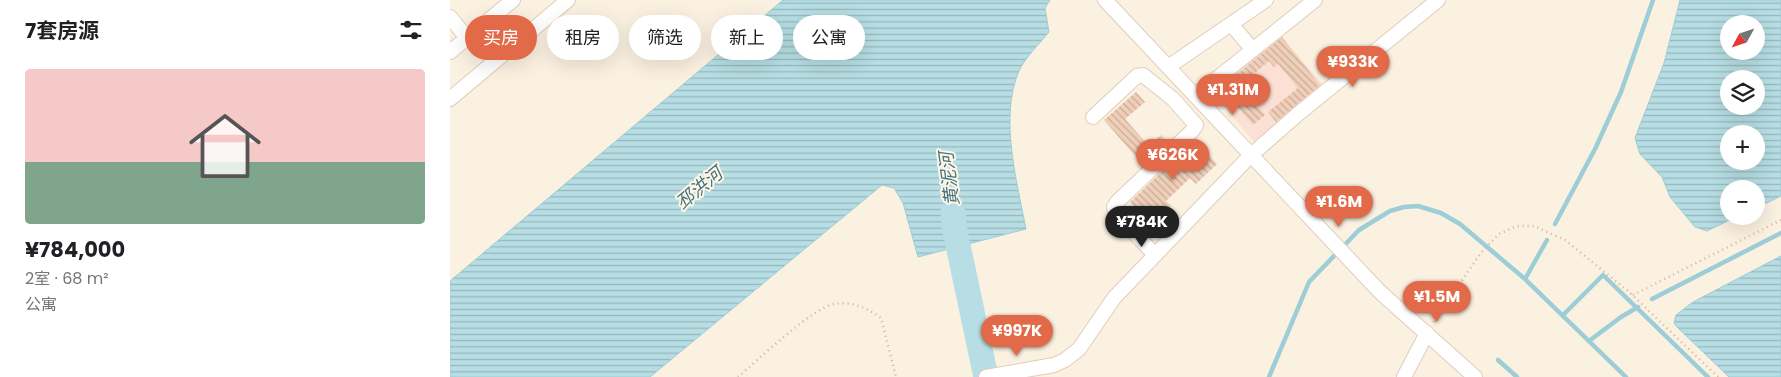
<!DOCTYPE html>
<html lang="zh">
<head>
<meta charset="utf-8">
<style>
  :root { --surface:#fff; --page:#f2f2f2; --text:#202124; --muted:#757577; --accent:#e36a48 }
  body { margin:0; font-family:Poppins,"Noto Sans SC",sans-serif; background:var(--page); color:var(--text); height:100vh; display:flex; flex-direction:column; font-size:19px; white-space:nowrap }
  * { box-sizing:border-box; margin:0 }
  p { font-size:16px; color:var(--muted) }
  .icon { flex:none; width:28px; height:28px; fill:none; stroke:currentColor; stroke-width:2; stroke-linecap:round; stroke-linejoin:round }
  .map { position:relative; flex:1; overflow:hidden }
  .panel { display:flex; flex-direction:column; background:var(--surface); width:450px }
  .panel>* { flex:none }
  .top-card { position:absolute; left:15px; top:15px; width:475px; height:45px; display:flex; gap:10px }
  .needle { width:32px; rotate:230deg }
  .buttons { position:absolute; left:1270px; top:15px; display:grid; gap:10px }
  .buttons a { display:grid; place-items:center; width:45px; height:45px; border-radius:50%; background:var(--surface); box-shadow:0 5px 20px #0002; font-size:25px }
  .price { position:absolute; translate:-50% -42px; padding:0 11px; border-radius:18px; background:var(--accent); color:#fff; font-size:16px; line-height:32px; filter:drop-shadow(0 1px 2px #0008) }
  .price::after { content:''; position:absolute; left:50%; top:30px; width:15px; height:11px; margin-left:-8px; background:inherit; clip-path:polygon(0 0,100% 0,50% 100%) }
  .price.on { background:#222; color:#fff }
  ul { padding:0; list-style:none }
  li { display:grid; align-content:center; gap:10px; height:265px; padding:0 25px }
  li span { display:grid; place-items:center; height:155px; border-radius:5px; color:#555 }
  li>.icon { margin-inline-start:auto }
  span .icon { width:90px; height:90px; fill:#fffc; stroke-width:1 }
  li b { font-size:21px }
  h2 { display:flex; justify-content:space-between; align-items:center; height:60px; padding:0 25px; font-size:21px }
  .tag { padding:0 18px; border-radius:22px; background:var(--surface); box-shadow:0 5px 20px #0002; font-size:18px; line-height:45px }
  .tag.on { background:var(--accent); color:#fff }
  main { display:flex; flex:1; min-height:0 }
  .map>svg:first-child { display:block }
</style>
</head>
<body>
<main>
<section class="panel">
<h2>7套房源<svg class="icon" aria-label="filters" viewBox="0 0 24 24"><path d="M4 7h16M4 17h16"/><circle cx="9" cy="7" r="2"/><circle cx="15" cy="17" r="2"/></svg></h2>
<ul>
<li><span style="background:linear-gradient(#f6c9c9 60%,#7fa58c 0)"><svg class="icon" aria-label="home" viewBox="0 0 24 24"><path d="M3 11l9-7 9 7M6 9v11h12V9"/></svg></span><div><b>¥784,000</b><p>2室 · 68 m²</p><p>公寓</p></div></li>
</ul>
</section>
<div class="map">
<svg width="1331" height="377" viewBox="0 0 1331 377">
  <defs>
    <pattern id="water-rules" width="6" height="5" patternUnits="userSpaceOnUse" patternTransform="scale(1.25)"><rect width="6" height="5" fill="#b6dee4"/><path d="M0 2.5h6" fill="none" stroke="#98b7bb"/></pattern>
    <pattern id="building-back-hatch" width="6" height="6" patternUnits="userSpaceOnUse" patternTransform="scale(1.25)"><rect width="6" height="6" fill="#f0cfb9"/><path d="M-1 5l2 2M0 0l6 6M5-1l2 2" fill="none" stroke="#c7ab98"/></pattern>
  </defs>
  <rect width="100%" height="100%" fill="#fbf1e1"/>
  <path fill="#fce0d5" d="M830,35L875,87L807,145L762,93Z"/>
  <path fill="url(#water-rules)" stroke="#9dcdd6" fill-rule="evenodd" d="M333,0H600L595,8L599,32C590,43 574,59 569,71C549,117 567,182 576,229L468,257L453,203L444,188L432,185L200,377H0V281Z
    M1230,0H1331V196L1306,208V189H1279V216H1288L1257,231L1245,227L1220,197L1212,177L1190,154L1185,138L1214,63ZM1279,24H1306V51H1279ZM1279,79H1306V106H1279ZM1279,134H1306V161H1279Z
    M1331,256V377H1279L1228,328L1224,323L1226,315L1243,302Z"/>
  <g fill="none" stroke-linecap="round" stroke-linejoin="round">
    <path stroke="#9dcdd6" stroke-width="4.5" d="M1105,224L1145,149L1171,92L1203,0
      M1075,279L1097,240
      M1202,299L1331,233
      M1113,315L1153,275L1258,377
      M1139,341L1171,317L1188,307
      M1048,360L1067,377
      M819,377L859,282L909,230L940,211L954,207L968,206L991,213L1010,224L1075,279L1176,377"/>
    <path stroke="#b6dee4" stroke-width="25" d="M503,213L505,231L536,377"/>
  </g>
  <path fill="url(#building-back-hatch)" d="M832,37L870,85L826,122L818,112L848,88L828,64L824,67L819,61L793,83L786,75Z
    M791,87L815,115L803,125L779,97Z
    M686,92L695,102L675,119L699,146L711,135L717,142L693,165L654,120Z
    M745,140L767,164L746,184L740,178L716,201L721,206L702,225L680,202Z"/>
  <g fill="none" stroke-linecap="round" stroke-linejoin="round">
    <defs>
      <path id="minor" d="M655,0L930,292L1025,377
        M0,17L17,38
        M781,24L803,50
        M0,52L63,0
        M718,67L816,0
        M745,96L865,0
        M0,99L118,0
        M643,117L687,76L693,75L723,99L746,125L743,130L668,201L664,207L665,212L705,255
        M536,377L604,365L615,360L629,349L664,298L800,156L848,114L988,0
        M954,377L977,333"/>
    </defs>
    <use href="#minor" stroke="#dfcdbd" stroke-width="16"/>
    <path stroke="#d5b29d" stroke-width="2.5" stroke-dasharray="1 4" stroke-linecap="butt" d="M1183,295L1331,220
      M984,322L1030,254L1049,234L1067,226H1084L1115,240L1178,291L1268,377
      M288,377C308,360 362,308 384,304C402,301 417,308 431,318L446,377"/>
    <use href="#minor" stroke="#fff" stroke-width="14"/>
  </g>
  <g text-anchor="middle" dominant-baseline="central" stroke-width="4" stroke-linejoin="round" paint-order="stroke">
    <g font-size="18" font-style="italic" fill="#40747f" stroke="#fff5e7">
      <text transform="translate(499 179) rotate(-97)">黄泥河</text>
      <text transform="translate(249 188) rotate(-40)">邳洪河</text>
    </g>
  </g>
</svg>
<div class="buttons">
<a><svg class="needle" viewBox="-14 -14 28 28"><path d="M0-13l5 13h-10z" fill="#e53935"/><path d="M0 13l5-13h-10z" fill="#757577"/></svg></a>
<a><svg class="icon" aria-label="layers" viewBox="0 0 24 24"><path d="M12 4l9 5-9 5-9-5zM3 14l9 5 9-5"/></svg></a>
<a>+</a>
<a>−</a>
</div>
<b class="price" style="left:903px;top:88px">¥933K</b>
<b class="price" style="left:783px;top:116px">¥1.31M</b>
<b class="price" style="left:723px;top:181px">¥626K</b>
<b class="price" style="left:889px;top:228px">¥1.6M</b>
<b class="price on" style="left:692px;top:248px">¥784K</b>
<b class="price" style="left:987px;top:323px">¥1.5M</b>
<b class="price" style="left:567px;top:357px">¥997K</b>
<div class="top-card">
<a class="tag on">买房</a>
<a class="tag">租房</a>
<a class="tag">筛选</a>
<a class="tag">新上</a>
<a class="tag">公寓</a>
</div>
</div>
</main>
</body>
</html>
